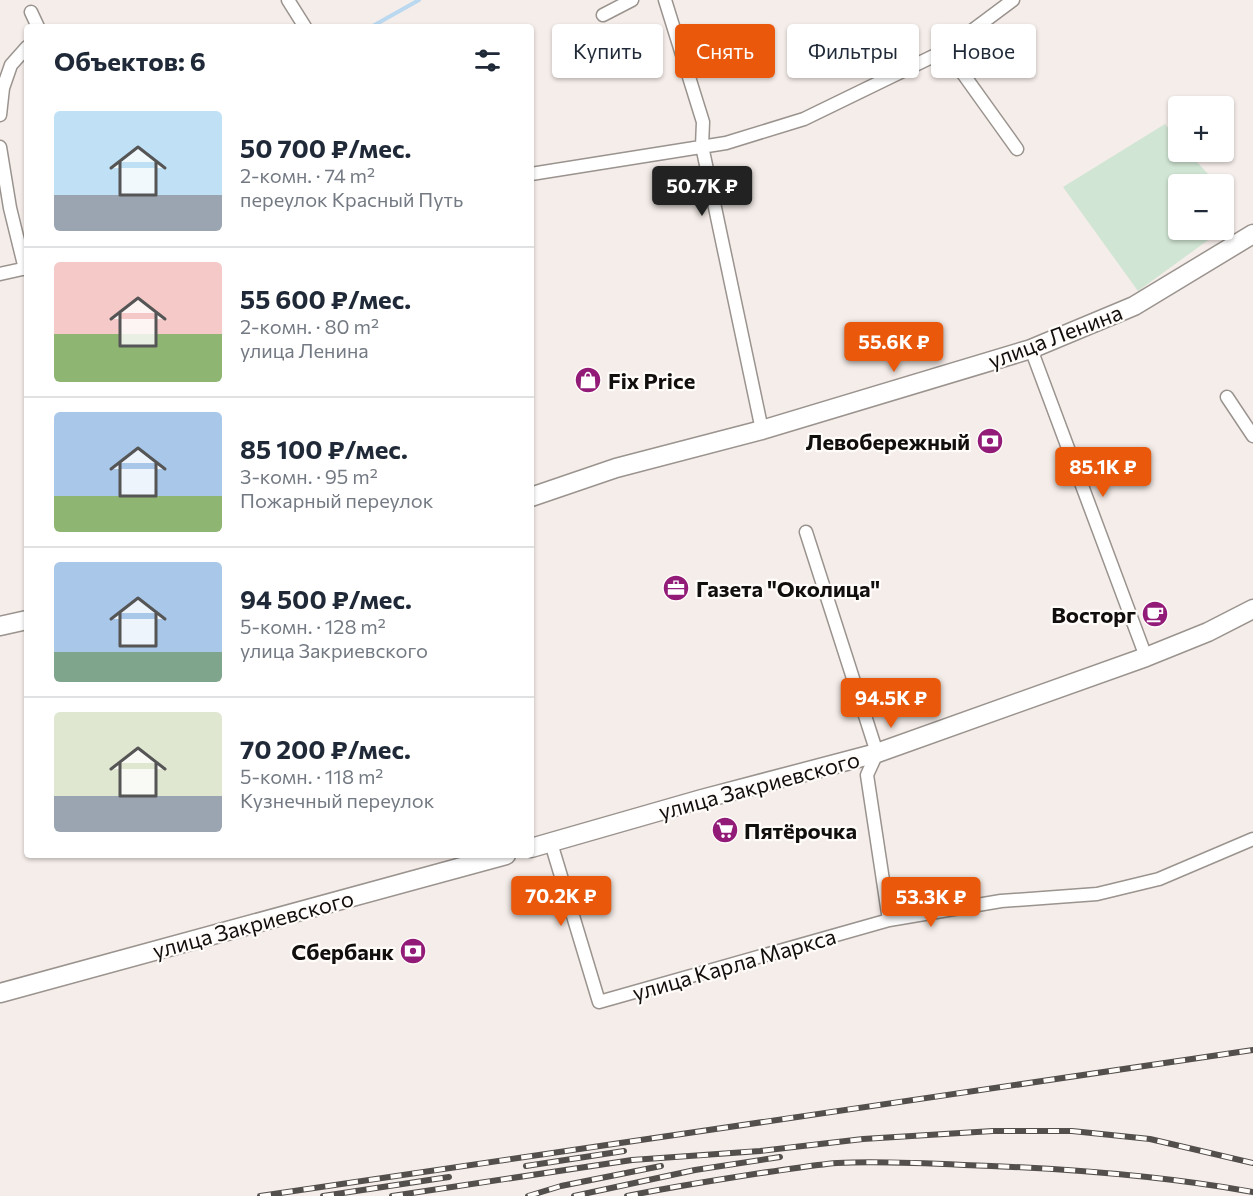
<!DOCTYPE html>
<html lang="ru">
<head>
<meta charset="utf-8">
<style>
  :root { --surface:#fff; --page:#f2f2f3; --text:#1f2937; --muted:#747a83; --line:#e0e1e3; --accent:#ea580c }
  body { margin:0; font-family:Commissioner,sans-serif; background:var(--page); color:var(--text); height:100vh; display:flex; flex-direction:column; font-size:22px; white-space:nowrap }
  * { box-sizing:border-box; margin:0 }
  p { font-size:20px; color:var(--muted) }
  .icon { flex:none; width:33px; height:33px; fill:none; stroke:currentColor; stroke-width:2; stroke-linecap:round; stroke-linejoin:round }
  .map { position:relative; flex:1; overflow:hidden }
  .sheet { position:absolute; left:24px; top:24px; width:510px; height:834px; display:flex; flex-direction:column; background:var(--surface); border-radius:6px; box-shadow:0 2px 4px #0004 }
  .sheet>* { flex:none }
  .banner { position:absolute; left:552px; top:24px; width:570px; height:54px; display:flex; gap:12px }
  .tools { position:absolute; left:1168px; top:96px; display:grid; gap:12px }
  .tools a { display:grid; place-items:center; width:66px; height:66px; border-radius:6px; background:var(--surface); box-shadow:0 2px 4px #0004; font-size:30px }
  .price { position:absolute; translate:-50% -51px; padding:0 14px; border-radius:6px; background:var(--accent); color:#fff; font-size:20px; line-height:39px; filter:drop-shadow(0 2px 3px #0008) }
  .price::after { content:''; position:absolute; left:50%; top:36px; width:18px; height:14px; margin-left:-9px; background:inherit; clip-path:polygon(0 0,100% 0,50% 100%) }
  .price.selected { background:#222; color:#fff }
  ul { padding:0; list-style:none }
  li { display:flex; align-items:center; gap:18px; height:150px; padding:0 30px }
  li+li { border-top:2px solid var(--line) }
  li span { display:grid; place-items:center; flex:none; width:168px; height:120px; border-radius:6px; color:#555 }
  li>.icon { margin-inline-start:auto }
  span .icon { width:72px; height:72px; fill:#fffc; stroke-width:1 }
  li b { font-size:26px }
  h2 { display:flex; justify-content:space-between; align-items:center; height:72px; padding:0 30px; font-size:26px }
  .chip { padding:0 21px; border-radius:6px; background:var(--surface); box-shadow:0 2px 4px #0004; font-size:21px; line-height:54px }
  .chip.selected { background:var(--accent); color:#fff }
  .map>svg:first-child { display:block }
</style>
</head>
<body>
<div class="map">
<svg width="1253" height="1196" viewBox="0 0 1253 1196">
  <rect width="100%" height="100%" fill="#f5ede9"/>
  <path fill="#d0e5d3" d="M1165,124L1179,141V152H1188L1217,184H1179V230H1222L1138,291L1063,187Z"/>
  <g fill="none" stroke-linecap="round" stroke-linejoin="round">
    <path stroke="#bad8ef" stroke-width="4" d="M371,27L419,0"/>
    <defs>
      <path id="minor" d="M288,0L305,27
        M665,0L703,122L702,146L762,430
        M31,12L38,27
        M603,15L632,0
        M946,50L1017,149
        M0,115L3,88L11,65L27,47
        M0,147L10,208L25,269
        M531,174L726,143L804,119L946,50L1013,0
        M0,274L27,268
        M1031,349L1146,657
        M1227,397L1253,436
        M806,532L877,753L867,775L889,920
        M551,843L599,1002L889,920L1001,901L1097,894L1159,879L1253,839"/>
      <path id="secondary" d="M531,497L616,468L762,430L1031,349L1134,306L1253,234
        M0,626L27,620
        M531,848L702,799L877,753L1146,657L1208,632L1253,609
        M0,993L506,855"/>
    </defs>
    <use href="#minor" stroke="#9a938e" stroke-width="15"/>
    <use href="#secondary" stroke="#9a938e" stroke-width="21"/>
    <use href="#minor" stroke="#fff" stroke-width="12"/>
    <use href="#secondary" stroke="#fff" stroke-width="18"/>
    <defs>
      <path id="rail" d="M526,1166L624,1151
        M260,1196L1253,1050
        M323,1196L449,1177
        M392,1196L632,1160L760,1151L863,1139L993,1131H1072L1150,1139L1253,1163
        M528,1196L561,1186L661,1166
        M574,1196L695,1170L780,1157
        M627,1196C671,1187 716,1180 761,1173C786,1170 812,1165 837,1163C880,1161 922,1163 964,1165C1061,1168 1158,1175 1253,1192"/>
    </defs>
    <use href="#rail" stroke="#534f4d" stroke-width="6"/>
    <use href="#rail" stroke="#fffcfa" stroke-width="4" stroke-dasharray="11" stroke-linecap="butt"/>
  </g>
  <defs>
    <symbol id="shop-disc" viewBox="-11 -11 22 22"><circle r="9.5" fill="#931b78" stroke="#fffcfa"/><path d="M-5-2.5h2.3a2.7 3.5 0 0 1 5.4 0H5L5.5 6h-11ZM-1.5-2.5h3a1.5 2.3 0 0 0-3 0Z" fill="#fff"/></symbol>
    <symbol id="bank-disc" viewBox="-11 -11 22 22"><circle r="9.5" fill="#931b78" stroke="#fffcfa"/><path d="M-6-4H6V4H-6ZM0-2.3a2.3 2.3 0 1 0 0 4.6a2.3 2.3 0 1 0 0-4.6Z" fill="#fff"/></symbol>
    <symbol id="office-disc" viewBox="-11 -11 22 22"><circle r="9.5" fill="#931b78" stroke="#fffcfa"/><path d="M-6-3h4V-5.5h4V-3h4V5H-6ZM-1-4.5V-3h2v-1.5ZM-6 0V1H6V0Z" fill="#fff"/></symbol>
    <symbol id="cafe-disc" viewBox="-11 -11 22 22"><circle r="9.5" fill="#931b78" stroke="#fffcfa"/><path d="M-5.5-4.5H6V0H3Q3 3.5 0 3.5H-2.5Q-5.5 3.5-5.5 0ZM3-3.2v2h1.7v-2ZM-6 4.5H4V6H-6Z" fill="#fff"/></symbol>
    <symbol id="supermarket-disc" viewBox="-11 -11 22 22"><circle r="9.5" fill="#931b78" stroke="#fffcfa"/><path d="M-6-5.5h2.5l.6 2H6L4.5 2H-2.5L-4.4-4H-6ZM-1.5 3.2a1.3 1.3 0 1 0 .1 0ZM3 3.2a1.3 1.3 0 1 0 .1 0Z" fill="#fff"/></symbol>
  </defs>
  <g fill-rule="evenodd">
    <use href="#shop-disc" x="573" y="365" width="30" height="30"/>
    <use href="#bank-disc" x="975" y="426" width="30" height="30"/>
    <use href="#office-disc" x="661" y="573" width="30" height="30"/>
    <use href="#cafe-disc" x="1140" y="599" width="30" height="30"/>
    <use href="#supermarket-disc" x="710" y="815" width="30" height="30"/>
    <use href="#bank-disc" x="398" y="936" width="30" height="30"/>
  </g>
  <g text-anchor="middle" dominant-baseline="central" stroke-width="4.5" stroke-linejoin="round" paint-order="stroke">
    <g font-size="22" fill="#110f0d" stroke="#fffcfa">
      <text transform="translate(1055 336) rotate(-21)">улица Ленина</text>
      <text transform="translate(759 785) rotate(-15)">улица Закриевского</text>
      <text transform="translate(253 924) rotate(-15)">улица Закриевского</text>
      <text transform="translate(734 964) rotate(-16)">улица Карла Маркса</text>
    </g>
    <g font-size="22" font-weight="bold" fill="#110f0d" stroke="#fffcfa" text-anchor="start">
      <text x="608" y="380">Fix Price</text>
      <text x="970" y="441" text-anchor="end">Левобережный</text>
      <text x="696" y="588">Газета "Околица"</text>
      <text x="1136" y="614" text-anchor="end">Восторг</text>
      <text x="744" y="830">Пятёрочка</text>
      <text x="394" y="951" text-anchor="end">Сбербанк</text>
    </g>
  </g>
</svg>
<div class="tools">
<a>+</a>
<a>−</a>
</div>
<b class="price selected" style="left:702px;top:217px">50.7K ₽</b>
<b class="price" style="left:894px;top:373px">55.6K ₽</b>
<b class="price" style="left:1103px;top:498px">85.1K ₽</b>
<b class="price" style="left:891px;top:729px">94.5K ₽</b>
<b class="price" style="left:561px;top:927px">70.2K ₽</b>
<b class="price" style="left:931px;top:928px">53.3K ₽</b>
<div class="banner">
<a class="chip">Купить</a>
<a class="chip selected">Снять</a>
<a class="chip">Фильтры</a>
<a class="chip">Новое</a>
</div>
<section class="sheet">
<h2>Объектов: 6<svg class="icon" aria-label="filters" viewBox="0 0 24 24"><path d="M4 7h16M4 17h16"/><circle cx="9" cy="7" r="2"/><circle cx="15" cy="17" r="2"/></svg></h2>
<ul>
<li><span style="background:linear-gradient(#bfe0f5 70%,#9aa5b1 0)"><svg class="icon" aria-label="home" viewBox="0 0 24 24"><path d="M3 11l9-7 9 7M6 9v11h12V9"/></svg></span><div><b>50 700 ₽/мес.</b><p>2-комн. · 74 m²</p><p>переулок Красный Путь</p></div></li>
<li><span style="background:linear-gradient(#f6c9c9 60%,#8fb573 0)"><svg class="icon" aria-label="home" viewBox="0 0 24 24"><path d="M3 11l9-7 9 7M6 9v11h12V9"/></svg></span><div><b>55 600 ₽/мес.</b><p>2-комн. · 80 m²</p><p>улица Ленина</p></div></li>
<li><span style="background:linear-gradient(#a9c7e8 70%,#8fb573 0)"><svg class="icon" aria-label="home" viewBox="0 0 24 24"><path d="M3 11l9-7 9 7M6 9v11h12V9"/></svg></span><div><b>85 100 ₽/мес.</b><p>3-комн. · 95 m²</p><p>Пожарный переулок</p></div></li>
<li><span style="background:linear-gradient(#a9c7e8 75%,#7fa58c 0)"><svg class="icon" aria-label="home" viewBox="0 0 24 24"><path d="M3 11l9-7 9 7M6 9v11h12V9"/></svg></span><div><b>94 500 ₽/мес.</b><p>5-комн. · 128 m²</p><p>улица Закриевского</p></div></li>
<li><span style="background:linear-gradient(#dfe7d0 70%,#9aa5b1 0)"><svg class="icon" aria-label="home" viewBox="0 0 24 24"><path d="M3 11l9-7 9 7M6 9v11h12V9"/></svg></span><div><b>70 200 ₽/мес.</b><p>5-комн. · 118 m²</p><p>Кузнечный переулок</p></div></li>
</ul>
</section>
</div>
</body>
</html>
